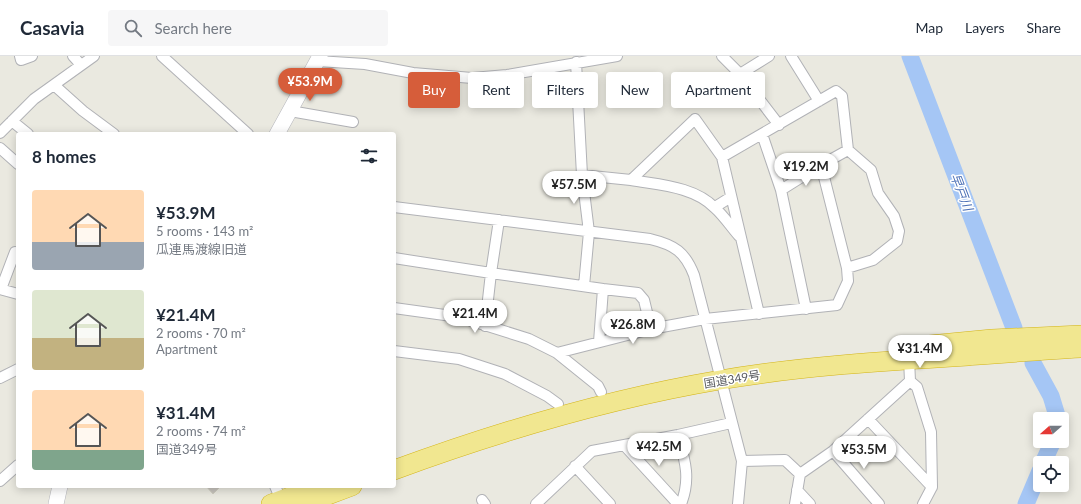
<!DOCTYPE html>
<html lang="en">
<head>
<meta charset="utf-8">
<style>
  :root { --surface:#fff; --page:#f6f6f7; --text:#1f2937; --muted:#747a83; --line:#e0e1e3; --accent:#d65d3a }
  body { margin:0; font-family:Lato,"Noto Sans JP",sans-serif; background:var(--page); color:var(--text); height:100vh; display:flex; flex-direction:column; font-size:15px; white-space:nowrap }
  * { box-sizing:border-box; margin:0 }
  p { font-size:13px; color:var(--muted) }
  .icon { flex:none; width:22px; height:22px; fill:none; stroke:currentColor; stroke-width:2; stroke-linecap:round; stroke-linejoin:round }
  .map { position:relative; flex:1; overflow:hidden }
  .side { position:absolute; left:16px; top:76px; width:380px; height:356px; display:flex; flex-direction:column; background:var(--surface); border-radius:4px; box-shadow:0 2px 10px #0003 }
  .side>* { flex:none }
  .guide { position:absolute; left:408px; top:16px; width:380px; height:36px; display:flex; gap:8px }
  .needle { width:26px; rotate:249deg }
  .tools { position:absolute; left:1033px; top:356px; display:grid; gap:8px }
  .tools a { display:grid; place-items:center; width:36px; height:36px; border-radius:4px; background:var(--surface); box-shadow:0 2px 10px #0003; font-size:20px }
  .price { position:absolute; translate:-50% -34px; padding:0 9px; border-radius:14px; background:#fff; color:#222; font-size:13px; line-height:26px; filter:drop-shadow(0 1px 2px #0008) }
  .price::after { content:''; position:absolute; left:50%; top:24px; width:12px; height:9px; margin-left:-6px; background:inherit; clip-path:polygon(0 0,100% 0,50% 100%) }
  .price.selected { background:var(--accent); color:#fff }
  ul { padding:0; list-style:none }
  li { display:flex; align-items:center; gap:12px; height:100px; padding:0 16px }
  li span { display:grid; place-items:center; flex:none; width:112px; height:80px; border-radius:4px; color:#555 }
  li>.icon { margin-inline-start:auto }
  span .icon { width:48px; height:48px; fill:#fffc; stroke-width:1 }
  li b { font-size:17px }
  h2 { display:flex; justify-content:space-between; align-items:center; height:48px; padding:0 16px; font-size:17px }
  .tag { padding:0 14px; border-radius:4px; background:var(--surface); box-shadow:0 2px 10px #0003; font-size:14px; line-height:36px }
  .tag.selected { background:var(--accent); color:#fff }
  header { display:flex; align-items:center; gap:24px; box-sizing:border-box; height:56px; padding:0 20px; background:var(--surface); border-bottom:1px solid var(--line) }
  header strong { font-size:19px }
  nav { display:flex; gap:22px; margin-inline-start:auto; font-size:14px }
  .search { width:280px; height:36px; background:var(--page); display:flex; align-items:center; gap:10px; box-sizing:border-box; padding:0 14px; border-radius:4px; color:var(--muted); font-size:15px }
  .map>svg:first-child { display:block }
</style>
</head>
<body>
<header>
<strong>Casavia</strong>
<div class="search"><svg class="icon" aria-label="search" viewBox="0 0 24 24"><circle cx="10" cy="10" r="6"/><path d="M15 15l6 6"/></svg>Search here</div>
<nav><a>Map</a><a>Layers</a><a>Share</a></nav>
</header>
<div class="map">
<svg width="1081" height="448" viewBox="0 0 1081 448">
  <rect width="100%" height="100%" fill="#eae9e0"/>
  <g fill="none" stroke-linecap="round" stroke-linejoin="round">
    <path stroke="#a5c6f5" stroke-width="17" d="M910,0L1014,272
      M1033,307L1051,340L1058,363
      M1043,407L1053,385
      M1026,448L1040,415"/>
  </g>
  <path fill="#c6c3bd" stroke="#ceccbf" d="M206,430H221L213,438Z"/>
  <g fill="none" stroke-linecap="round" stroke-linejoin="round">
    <defs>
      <path id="street" d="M20,0L21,4L32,0
        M73,0L81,9
        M162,0L248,78
        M722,0L740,18L779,69
        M791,0L819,45
        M317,5L365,8L413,17L472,22L507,19L617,0
        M576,6L582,119L589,176L584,230
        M740,18L769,0
        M54,29L83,55L114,78
        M290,55L353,66
        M12,65L28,78
        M0,77L34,43L94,0
        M762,78L781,134L806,253
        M0,92L18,108
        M722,101L759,258
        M631,124C658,129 694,130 715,152C724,160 731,171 739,180
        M781,134L821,109
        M394,151L650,183C675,189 685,196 694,219L742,405L738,448
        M715,151L731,141
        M394,202L491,217L499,164
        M847,212L873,204L897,185L899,175L894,160L878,137L871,114L848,94
        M0,233L18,238
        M1,233L15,196
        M394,252L459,261L529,283L557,297L598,330L601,336
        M485,270L491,217L603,233
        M599,286L603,233L638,237L644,244L651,273
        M394,295L459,303L505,318L547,340L558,348
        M557,297L651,273L705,263L837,249L848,225L847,212L821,109L848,94L842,40L836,35L722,101L695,63L631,124L582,119
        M909,303L910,325L917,331L931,376L932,431L923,448
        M0,322L18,313
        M868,363L932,431
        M678,379C685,404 691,423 681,448
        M624,389L678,448
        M833,395L879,448
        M742,405L785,404L800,418L833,395L910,325
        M575,410L610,448
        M0,425L18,409
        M275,430L281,444
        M797,434L810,448
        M482,444L485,448
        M536,448L592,395L678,379L731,367
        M795,448L800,418"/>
      <path id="secondary" d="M277,78L320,0
        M56,448L60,430"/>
      <path id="highway" d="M909,291L992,283L1081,279
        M394,414C500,375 608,343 720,324C802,310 885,305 968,300C1006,297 1043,294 1081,292
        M271,448L319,430
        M304,448L352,430"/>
    </defs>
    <use href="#street" stroke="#b1b2b6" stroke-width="12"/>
    <use href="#secondary" stroke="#b4b5bb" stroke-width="16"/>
    <use href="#highway" stroke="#d3b417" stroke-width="20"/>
    <use href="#street" stroke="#fff" stroke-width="10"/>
    <use href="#secondary" stroke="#fff" stroke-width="15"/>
    <use href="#highway" stroke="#f1e790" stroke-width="19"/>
  </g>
  <g text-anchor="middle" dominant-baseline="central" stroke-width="3" stroke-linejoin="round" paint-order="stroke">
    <g font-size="12" fill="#595b5f" stroke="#fff">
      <text transform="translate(732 323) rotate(-9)">国道349号</text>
    </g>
    <g font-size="13" font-style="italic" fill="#4b6fb5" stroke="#fff">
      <text transform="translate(962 136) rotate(69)">早戸川</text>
    </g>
  </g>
</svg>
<div class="tools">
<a><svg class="needle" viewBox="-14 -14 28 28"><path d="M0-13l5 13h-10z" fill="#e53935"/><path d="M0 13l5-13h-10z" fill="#747a83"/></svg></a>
<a><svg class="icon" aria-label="locate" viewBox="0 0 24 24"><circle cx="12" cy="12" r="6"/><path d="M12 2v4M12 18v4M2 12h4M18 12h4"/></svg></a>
</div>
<b class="price selected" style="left:310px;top:46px">¥53.9M</b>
<b class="price" style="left:806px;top:131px">¥19.2M</b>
<b class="price" style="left:574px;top:149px">¥57.5M</b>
<b class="price" style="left:475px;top:278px">¥21.4M</b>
<b class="price" style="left:633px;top:289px">¥26.8M</b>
<b class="price" style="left:920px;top:313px">¥31.4M</b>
<b class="price" style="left:659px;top:411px">¥42.5M</b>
<b class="price" style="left:864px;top:414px">¥53.5M</b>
<div class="guide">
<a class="tag selected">Buy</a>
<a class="tag">Rent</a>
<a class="tag">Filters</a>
<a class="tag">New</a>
<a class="tag">Apartment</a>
</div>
<section class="side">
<h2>8 homes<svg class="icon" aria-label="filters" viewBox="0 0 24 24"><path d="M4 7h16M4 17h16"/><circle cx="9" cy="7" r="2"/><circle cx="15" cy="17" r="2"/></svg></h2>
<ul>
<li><span style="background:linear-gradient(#ffd9b3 65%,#9aa5b1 0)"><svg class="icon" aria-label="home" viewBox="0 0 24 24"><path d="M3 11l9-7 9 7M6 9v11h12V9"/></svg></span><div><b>¥53.9M</b><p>5 rooms · 143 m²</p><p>瓜連馬渡線旧道</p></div></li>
<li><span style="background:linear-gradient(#dfe7d0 60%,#c2b280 0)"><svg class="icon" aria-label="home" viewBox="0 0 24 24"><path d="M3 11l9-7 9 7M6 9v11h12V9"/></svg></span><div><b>¥21.4M</b><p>2 rooms · 70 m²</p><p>Apartment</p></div></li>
<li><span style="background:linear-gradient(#ffd9b3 75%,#7fa58c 0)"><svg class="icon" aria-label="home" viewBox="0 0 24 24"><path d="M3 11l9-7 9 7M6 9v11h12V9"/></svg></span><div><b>¥31.4M</b><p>2 rooms · 74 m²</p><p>国道349号</p></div></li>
</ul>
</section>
</div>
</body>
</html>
